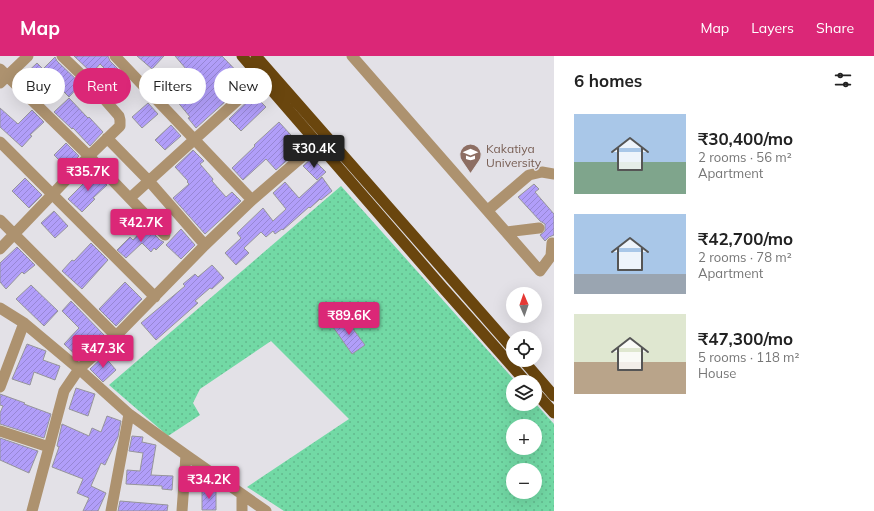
<!DOCTYPE html>
<html lang="en">
<head>
<meta charset="utf-8">
<style>
  :root { --surface:#fff; --page:#f6f6f6; --text:#222; --muted:#767676; --accent:#db2777 }
  body { margin:0; font-family:Mulish,sans-serif; background:var(--page); color:var(--text); height:100vh; display:flex; flex-direction:column; font-size:15px; white-space:nowrap }
  * { box-sizing:border-box; margin:0 }
  p { font-size:13px; color:var(--muted) }
  .icon { flex:none; width:22px; height:22px; fill:none; stroke:currentColor; stroke-width:2; stroke-linecap:round; stroke-linejoin:round }
  .map { position:relative; flex:1; overflow:hidden }
  .drawer { display:flex; flex-direction:column; background:var(--surface); width:320px }
  .drawer>* { flex:none }
  .guide { position:absolute; left:12px; top:12px; width:380px; height:36px; display:flex; gap:8px }
  .needle { width:26px; rotate:358deg }
  .fabs { position:absolute; left:506px; top:231px; display:grid; gap:8px }
  .fabs a { display:grid; place-items:center; width:36px; height:36px; border-radius:50%; background:var(--surface); box-shadow:0 4px 16px #0002; font-size:20px }
  .price { position:absolute; translate:-50% -34px; padding:0 9px; border-radius:4px; background:var(--accent); color:#fff; font-size:13px; line-height:26px; filter:drop-shadow(0 1px 2px #0008) }
  .price::after { content:''; position:absolute; left:50%; top:24px; width:12px; height:9px; margin-left:-6px; background:inherit; clip-path:polygon(0 0,100% 0,50% 100%) }
  .price.current { background:#222; color:#fff }
  ul { padding:0; list-style:none }
  li { display:flex; align-items:center; gap:12px; height:100px; padding:0 20px }
  li span { display:grid; place-items:center; flex:none; width:112px; height:80px; border-radius:0px; color:#555 }
  li>.icon { margin-inline-start:auto }
  span .icon { width:48px; height:48px; fill:#fffc; stroke-width:1 }
  li b { font-size:17px }
  h2 { display:flex; justify-content:space-between; align-items:center; height:48px; padding:0 20px; font-size:17px }
  .pill { padding:0 14px; border-radius:18px; background:var(--surface); box-shadow:0 4px 16px #0002; font-size:14px; line-height:36px }
  .pill.current { background:var(--accent); color:#fff }
  header { display:flex; align-items:center; gap:24px; box-sizing:border-box; height:56px; padding:0 20px; background:var(--accent); color:#fff }
  header strong { font-size:19px }
  nav { display:flex; gap:22px; margin-inline-start:auto; font-size:14px }
  main { display:flex; flex:1; min-height:0 }
  .map>svg:first-child { display:block }
</style>
</head>
<body>
<header>
<strong>Map</strong>
<nav><a>Map</a><a>Layers</a><a>Share</a></nav>
</header>
<main>
<div class="map">
<svg width="554" height="455" viewBox="0 0 554 455">
  <defs>
    <pattern id="grass-dots" width="8" height="8" patternUnits="userSpaceOnUse"><rect width="8" height="8" fill="#72d9a5"/><path d="M2 2h.1M6 6h.1" fill="none" stroke="#62b98d" stroke-width="1.8" stroke-linecap="round"/></pattern>
    <pattern id="building-hatch" width="6" height="6" patternUnits="userSpaceOnUse"><rect width="6" height="6" fill="#b19ef9"/><path d="M-1 1l2-2M0 6l6-6M5 7l2-2" fill="none" stroke="#9787d4"/></pattern>
  </defs>
  <rect width="100%" height="100%" fill="#e3e1e7"/>
  <path fill="url(#grass-dots)" fill-rule="evenodd" d="M341,130L516,326H513V348H535V347L554,368V455H284L247,431L349,363L271,285L200,333L193,347L200,359L168,380L109,329ZM513,370H535V392H513ZM513,414H535V436H513Z"/>
  <path fill="url(#building-hatch)" stroke="#96959a" d="M74,0H108L110,5L119,14L113,21L100,8L92,17Z
    M137,0H164L152,13Z
    M175,0H222L247,26L196,72L188,62L190,61L176,44L198,27Z
    M55,1L57,5L81,28L69,41L49,21L34,36L21,22L37,7L43,13Z
    M254,39L266,51L241,75L229,63Z
    M69,42L88,62L89,61L103,76L90,90L73,72L72,73L54,56Z
    M148,47L158,58L142,72L132,61Z
    M0,52L18,68L32,54L44,66L30,79L32,80L22,91L0,71Z
    M279,66L302,91L276,114L266,103L243,124L232,112L255,90L254,89Z
    M171,69L181,80L165,94L155,84Z
    M66,87L79,100L67,112L54,99Z
    M193,94L204,105L200,108L213,123L212,125L226,141L232,136L241,145L205,178L173,142L189,128L187,126L188,125L175,111Z
    M312,102L326,116L317,124L303,110Z
    M93,115L107,129L93,142L95,143L82,156L68,143L84,127L82,125Z
    M322,121L332,135L321,144L320,143L310,152L309,151L283,174L282,173L275,178L273,175L266,181L261,176L244,192L249,197L236,209L225,197L241,182L237,177L263,152L273,165L286,153L273,137L285,126L299,142Z
    M25,122L42,139L29,152L12,135Z
    M534,128L539,133L535,136L554,158V179L549,181L545,185L540,179L545,175V168L540,165L518,141Z
    M54,155L68,170L55,182L41,167Z
    M146,170L160,184L164,186L156,194L154,192L151,196L142,187L126,202L117,194L130,181L133,184Z
    M181,173L195,189L181,203L166,189Z
    M91,187L108,204L82,233L62,215L72,204L74,205Z
    M17,191L35,209L24,218L22,216L6,233L0,226V207Z
    M212,209L224,222L212,233L210,232L195,245L198,247L156,284L141,267L185,230L183,228L195,218L198,221Z
    M125,226L142,243L116,270L99,253Z
    M31,229L58,255L44,270L16,243Z
    M71,245L105,280L80,303L64,288L79,272L62,255Z
    M345,262L365,289L352,298L333,271Z
    M27,288L46,295L43,304L60,310L55,324L34,316L30,329L12,323Z
    M104,300L116,314L103,326L90,313Z
    M76,332L95,338L88,360L69,353Z
    M0,338L25,347L24,348L51,358L44,382L0,368V357L3,350L0,349Z
    M107,360L121,365L118,381L105,409L101,407L91,430L106,437L98,455H83L89,442L77,437L83,423L52,411L59,391L57,390L62,368L89,380L92,372L101,376Z
    M132,380L143,381L142,386L156,389L151,419L173,420L172,434L162,433V430L126,428L127,414L140,415L143,397L129,395Z
    M0,382L38,395L29,417L0,404Z
    M202,435H216V454H202Z
    M120,445L168,449L167,455H118Z"/>
  <g fill="none" stroke-linecap="round" stroke-linejoin="round">
    <path stroke="#ad926f" stroke-width="11" d="M62,0L91,28L119,60L120,64V70L89,100L165,179
      M115,0L252,144
      M352,0L540,215L551,200L552,187
      M0,13L89,100L0,193
      M0,27L28,0
      M107,82L149,125L205,189
      M0,86L155,241
      M130,142L262,22
      M488,154L529,119L542,116L554,118
      M0,164L116,280
      M506,176L539,172
      M0,252L24,267L79,313L129,358L186,399L266,455
      M0,331L24,267
      M0,375L49,391
      M242,439V455
      M32,455L64,335L79,313L116,280L205,189L252,144L318,87
      M111,455L129,358
      M182,455L186,399"/>
    <path stroke="#6a460e" stroke-width="11" d="M242,0L442,231L526,326
      M256,0L513,293
      M523,304L554,340
      M535,336L554,357"/>
  </g>
  <defs>
    <symbol id="university-pin" viewBox="-11 -11 22 30"><path d="M0 17L-7.5 6A9.5 9.5 0 1 1 7.5 6Z" fill="#8d6e63" stroke="#e3e1e7"/><path d="M0-5L7-2L0 1L-7-2ZM-4 1L0 2.5L4 1V4Q0 6-4 4Z" fill="#fff"/></symbol>
  </defs>
  <g fill-rule="evenodd">
    <use href="#university-pin" x="458" y="86" width="25" height="34"/>
  </g>
  <g text-anchor="middle" dominant-baseline="central" stroke-width="3" stroke-linejoin="round" paint-order="stroke">
    <g font-size="12" fill="#785e54" stroke="#e3e1e7" text-anchor="start">
      <text x="486" y="92">Kakatiya<tspan x="486" dy="14">University</tspan></text>
    </g>
  </g>
</svg>
<div class="fabs">
<a><svg class="needle" viewBox="-14 -14 28 28"><path d="M0-13l5 13h-10z" fill="#e53935"/><path d="M0 13l5-13h-10z" fill="#767676"/></svg></a>
<a><svg class="icon" aria-label="locate" viewBox="0 0 24 24"><circle cx="12" cy="12" r="6"/><path d="M12 2v4M12 18v4M2 12h4M18 12h4"/></svg></a>
<a><svg class="icon" aria-label="layers" viewBox="0 0 24 24"><path d="M12 4l9 5-9 5-9-5zM3 14l9 5 9-5"/></svg></a>
<a>+</a>
<a>−</a>
</div>
<b class="price current" style="left:314px;top:113px">₹30.4K</b>
<b class="price" style="left:88px;top:136px">₹35.7K</b>
<b class="price" style="left:141px;top:187px">₹42.7K</b>
<b class="price" style="left:349px;top:280px">₹89.6K</b>
<b class="price" style="left:103px;top:313px">₹47.3K</b>
<b class="price" style="left:209px;top:444px">₹34.2K</b>
<div class="guide">
<a class="pill">Buy</a>
<a class="pill current">Rent</a>
<a class="pill">Filters</a>
<a class="pill">New</a>
</div>
</div>
<section class="drawer">
<h2>6 homes<svg class="icon" aria-label="filters" viewBox="0 0 24 24"><path d="M4 7h16M4 17h16"/><circle cx="9" cy="7" r="2"/><circle cx="15" cy="17" r="2"/></svg></h2>
<ul>
<li><span style="background:linear-gradient(#a9c7e8 60%,#7fa58c 0)"><svg class="icon" aria-label="home" viewBox="0 0 24 24"><path d="M3 11l9-7 9 7M6 9v11h12V9"/></svg></span><div><b>₹30,400/mo</b><p>2 rooms · 56 m²</p><p>Apartment</p></div></li>
<li><span style="background:linear-gradient(#a9c7e8 75%,#9aa5b1 0)"><svg class="icon" aria-label="home" viewBox="0 0 24 24"><path d="M3 11l9-7 9 7M6 9v11h12V9"/></svg></span><div><b>₹42,700/mo</b><p>2 rooms · 78 m²</p><p>Apartment</p></div></li>
<li><span style="background:linear-gradient(#dfe7d0 60%,#b9a48a 0)"><svg class="icon" aria-label="home" viewBox="0 0 24 24"><path d="M3 11l9-7 9 7M6 9v11h12V9"/></svg></span><div><b>₹47,300/mo</b><p>5 rooms · 118 m²</p><p>House</p></div></li>
</ul>
</section>
</main>
</body>
</html>
